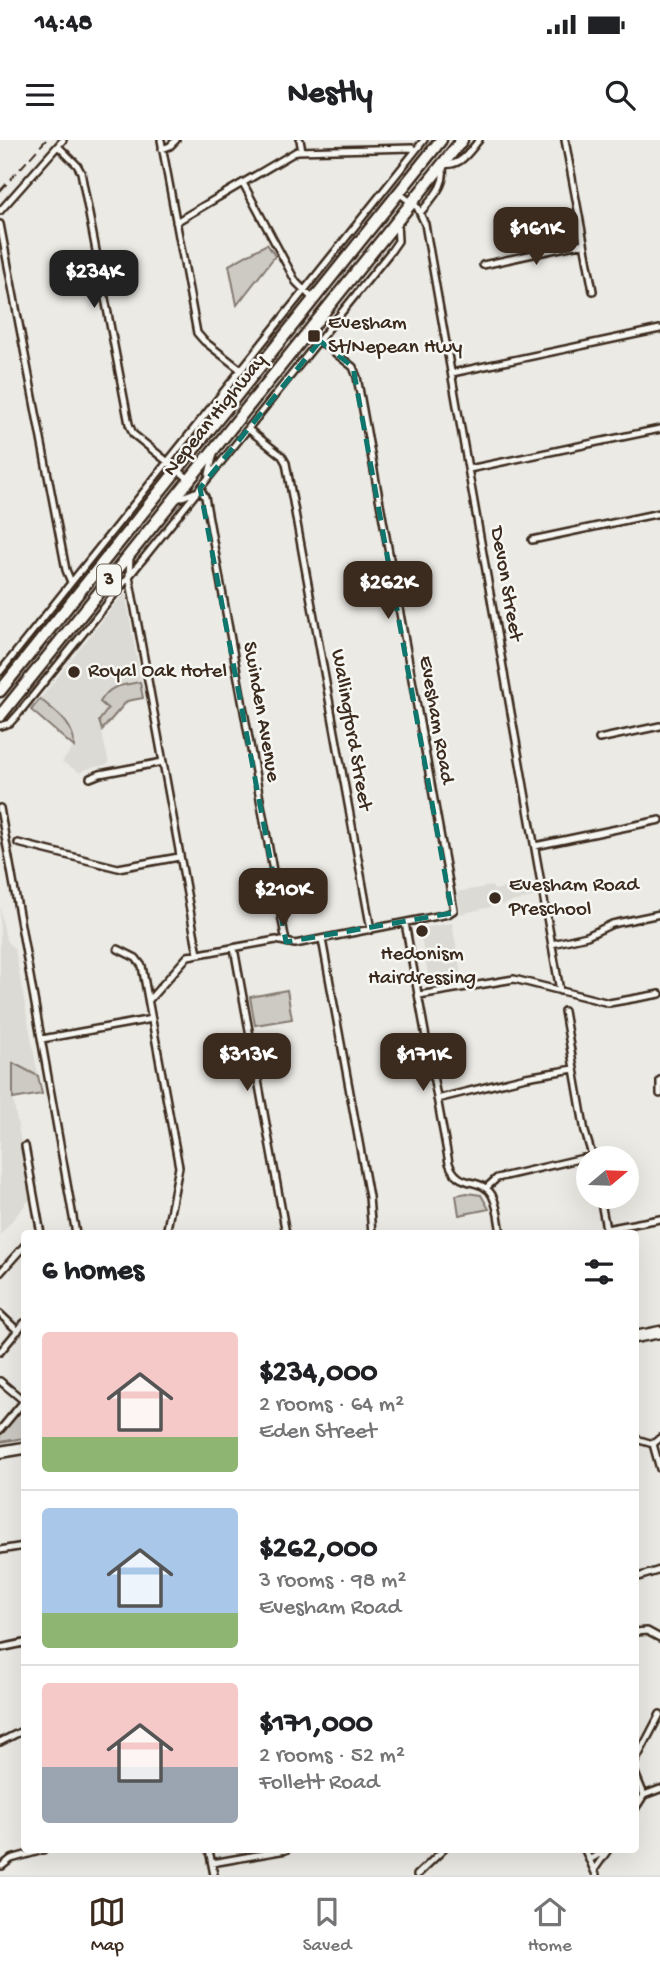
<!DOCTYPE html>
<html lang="en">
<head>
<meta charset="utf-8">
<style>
  :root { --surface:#fff; --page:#f6f6f6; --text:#202124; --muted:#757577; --line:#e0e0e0; --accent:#3b2a1e }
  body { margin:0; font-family:"Gochi Hand",sans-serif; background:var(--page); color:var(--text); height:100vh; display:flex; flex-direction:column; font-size:26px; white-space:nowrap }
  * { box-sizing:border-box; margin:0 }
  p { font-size:23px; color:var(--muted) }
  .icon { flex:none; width:38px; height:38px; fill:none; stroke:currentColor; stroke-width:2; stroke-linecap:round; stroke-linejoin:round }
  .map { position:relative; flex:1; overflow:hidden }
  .side { position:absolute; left:21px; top:1090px; width:618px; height:623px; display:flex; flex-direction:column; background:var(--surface); border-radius:7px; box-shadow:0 7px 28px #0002 }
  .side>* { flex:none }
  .needle { width:46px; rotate:71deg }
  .buttons { position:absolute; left:576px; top:1006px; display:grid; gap:14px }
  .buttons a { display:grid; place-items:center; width:63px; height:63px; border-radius:50%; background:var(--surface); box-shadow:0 7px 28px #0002; font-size:35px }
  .price { position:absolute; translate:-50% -60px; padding:0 16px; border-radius:14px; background:var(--accent); color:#fff; font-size:23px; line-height:46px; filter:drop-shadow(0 2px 4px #0008) }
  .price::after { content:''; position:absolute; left:50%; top:42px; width:21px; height:16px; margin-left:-10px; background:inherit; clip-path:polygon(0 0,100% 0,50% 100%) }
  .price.active { background:#222; color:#fff }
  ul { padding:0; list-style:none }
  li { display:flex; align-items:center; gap:21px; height:175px; padding:0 21px }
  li+li { border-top:2px solid var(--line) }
  li span { display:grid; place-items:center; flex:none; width:196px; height:140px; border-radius:7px; color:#555 }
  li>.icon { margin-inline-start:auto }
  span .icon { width:84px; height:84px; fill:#fffc; stroke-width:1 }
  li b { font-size:30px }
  h2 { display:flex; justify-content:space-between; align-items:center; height:84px; padding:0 21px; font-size:30px }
  .status { display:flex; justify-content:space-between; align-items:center; height:49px; padding:0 35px; background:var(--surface); direction:ltr }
  .status svg { height:19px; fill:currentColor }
  header { display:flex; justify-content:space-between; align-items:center; height:91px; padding:0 21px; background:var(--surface); font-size:32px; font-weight:800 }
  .menu { display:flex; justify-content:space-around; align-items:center; height:98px; border-top:2px solid var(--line); background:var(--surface); font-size:19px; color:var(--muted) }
  .menu a { display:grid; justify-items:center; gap:4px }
  .menu .active { color:var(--accent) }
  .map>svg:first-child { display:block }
</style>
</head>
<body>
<div class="status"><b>14:48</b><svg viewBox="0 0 49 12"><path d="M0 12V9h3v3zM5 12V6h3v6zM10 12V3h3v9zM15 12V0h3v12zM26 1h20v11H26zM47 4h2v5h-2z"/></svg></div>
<header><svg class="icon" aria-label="menu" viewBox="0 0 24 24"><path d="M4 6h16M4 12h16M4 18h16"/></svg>Nestly<svg class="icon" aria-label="search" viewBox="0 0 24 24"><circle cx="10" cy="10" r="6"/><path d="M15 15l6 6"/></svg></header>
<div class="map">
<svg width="660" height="1735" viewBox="0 0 660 1735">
  <rect width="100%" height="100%" fill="#ebeae5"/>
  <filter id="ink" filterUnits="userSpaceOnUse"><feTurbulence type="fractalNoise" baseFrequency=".0143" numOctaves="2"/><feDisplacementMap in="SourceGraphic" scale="14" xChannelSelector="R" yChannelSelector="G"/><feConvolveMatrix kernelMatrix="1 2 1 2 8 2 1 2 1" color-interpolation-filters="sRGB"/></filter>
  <g filter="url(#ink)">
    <path fill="#dcdad4" d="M125,452L144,559L127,561L102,593L109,624L86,629L81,633L62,622L74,606L68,582L40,559Z
      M534,742L537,756L461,774L457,752L492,746L494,750Z
      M0,767L6,800L15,810L40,946L13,924V959L31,1058L0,1095Z
      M452,783L462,840L432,845L430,844L420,792L423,788Z"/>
    <path fill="#cdcac4" stroke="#847a71" stroke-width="2" d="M267,104L275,116L237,165L229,125Z
      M140,542L143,558L127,561L102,590L99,581L108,569L100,562C111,544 120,546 140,542Z
      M40,559C57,573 75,584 74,607L31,570Z
      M287,850L292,879L255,885L250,857Z
      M13,923L38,936L42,954L13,959Z
      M467,1053L481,1055L489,1069L459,1075L456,1055Z
      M24,1266V1298L0,1302V1294Z"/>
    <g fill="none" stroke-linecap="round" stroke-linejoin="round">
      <defs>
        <path id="minor" d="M161,0L197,193L204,201L241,230
          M300,0L302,11
          M565,0L593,151
          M58,6L77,25L81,32L129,284L133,294L189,339
          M162,9L170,6L176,0
          M243,43L296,142L313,159
          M399,53L417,67L425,84L560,851
          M0,71L63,0
          M421,72C433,57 448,44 442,24C461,27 468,13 479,0
          M176,82L297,11L412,8L415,11
          M0,84L66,430L71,442
          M483,125L584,103
          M452,233L660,189
          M248,289L282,316L286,323L371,790
          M469,329L660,289
          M209,334L214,313
          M200,348L205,357L286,802
          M175,360L195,352
          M532,400L660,373
          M130,417L129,436L198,814
          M0,532L424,0
          M0,586L10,583L19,573L391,111L398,101L397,81
          M599,599L660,586
          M90,638L100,634L163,622
          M0,668L76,1094
          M18,703L118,728L179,717
          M535,706L660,680
          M405,783L449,1023C458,1050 481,1036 492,1055C498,1066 499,1082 501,1094
          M322,799L369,1057L372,1094
          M552,804L587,796L612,784L660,774
          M234,808L286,1094
          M118,809L136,818L142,826L179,1027L166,1094
          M419,855L514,839L609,863L660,854
          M149,860L188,816L276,800L295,804L448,774L454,770L357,237L353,227L320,201
          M564,871L585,992L593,1018
          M42,899L152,879
          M660,940V954
          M437,959L526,937L574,929
          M25,1006L41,1094
          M486,1048L497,1038L592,1016
          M600,1057L607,1094
          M606,1089L660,1079
          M0,1133L24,1106
          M0,1174L18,1191
          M0,1212L24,1183
          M0,1241L24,1261
          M0,1290L24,1261
          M636,1299L653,1304L660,1298
          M653,1304L660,1329
          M0,1410L24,1406
          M635,1438L660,1430
          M635,1492L647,1491L660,1498
          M0,1508L24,1503
          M0,1602L24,1590
          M635,1622L660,1574
          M635,1633L644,1655
          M635,1669L644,1655L660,1649
          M209,1710L214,1735
          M585,1710L596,1735
          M589,1720L606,1710
          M212,1723L286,1710
          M2,1726L11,1719L43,1710
          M594,1730L608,1710
          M417,1735L443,1710"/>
        <path id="trunk" d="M0,551L441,0
          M0,576L462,0
          M635,1197L660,1192
          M0,1312L24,1308"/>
      </defs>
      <use href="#minor" stroke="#3b2a1e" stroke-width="10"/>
      <use href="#trunk" stroke="#3b2a1e" stroke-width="15"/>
      <use href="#minor" stroke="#f6f6f2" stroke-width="5"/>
      <use href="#trunk" stroke="#f6f6f2" stroke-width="10"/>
      <path stroke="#3b2a1e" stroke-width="2" stroke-dasharray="10 5" stroke-linecap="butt" d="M0,51L46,0"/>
    </g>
  </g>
  <path fill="none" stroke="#0f766e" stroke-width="5" stroke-dasharray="14 9" stroke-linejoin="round" d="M320,201L353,227L452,773L286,802L200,348Z"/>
  <g fill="#3b2a1e" stroke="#f6f6f2" stroke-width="2.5">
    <rect x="307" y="189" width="14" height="14" rx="3.5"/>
    <circle cx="74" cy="532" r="7"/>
    <circle cx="495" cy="758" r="7"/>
    <circle cx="422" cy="791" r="7"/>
  </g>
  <g text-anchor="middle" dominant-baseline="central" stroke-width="5" stroke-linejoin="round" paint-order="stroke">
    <rect fill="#f6f6f2" stroke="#73675e" stroke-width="2" x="97" y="424.5" width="24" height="31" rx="5"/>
    <g font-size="19" font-weight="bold" fill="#3b2a1e">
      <text x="109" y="440">3</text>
    </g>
    <g font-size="21" fill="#3b2a1e" stroke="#f6f6f2" text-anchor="start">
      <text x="328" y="184">Evesham<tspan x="328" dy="24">St/Nepean Hwy</tspan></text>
      <text x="88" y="532">Royal Oak Hotel</text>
      <text x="509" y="746">Evesham Road<tspan x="509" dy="24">Preschool</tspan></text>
      <text x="422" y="815" text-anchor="middle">Hedonism<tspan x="422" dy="24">Hairdressing</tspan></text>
    </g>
    <g font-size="21" fill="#3b2a1e" stroke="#f6f6f2">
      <text transform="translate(216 276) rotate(-51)">Nepean Highway</text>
      <text transform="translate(505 444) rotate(80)">Devon Street</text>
      <text transform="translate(260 572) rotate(80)">Swinden Avenue</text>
      <text transform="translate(435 580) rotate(80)">Evesham Road</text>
      <text transform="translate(350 590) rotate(80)">Wallingford Street</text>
    </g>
  </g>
</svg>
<div class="buttons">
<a><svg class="needle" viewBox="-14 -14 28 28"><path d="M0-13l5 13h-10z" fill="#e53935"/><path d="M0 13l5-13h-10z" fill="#757577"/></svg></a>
</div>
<b class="price" style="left:536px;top:127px">$161K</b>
<b class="price active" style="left:94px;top:170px">$234K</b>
<b class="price" style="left:388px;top:481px">$262K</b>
<b class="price" style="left:283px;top:788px">$210K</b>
<b class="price" style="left:247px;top:953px">$313K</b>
<b class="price" style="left:423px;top:953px">$171K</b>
<section class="side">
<h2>6 homes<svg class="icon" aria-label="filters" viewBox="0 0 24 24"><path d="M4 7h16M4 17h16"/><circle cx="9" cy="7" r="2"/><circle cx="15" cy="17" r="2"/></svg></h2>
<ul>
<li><span style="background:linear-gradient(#f6c9c9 75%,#8fb573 0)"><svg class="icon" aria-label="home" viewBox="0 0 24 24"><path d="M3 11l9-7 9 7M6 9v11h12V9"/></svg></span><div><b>$234,000</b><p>2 rooms · 64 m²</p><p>Eden Street</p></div></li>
<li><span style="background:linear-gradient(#a9c7e8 75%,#8fb573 0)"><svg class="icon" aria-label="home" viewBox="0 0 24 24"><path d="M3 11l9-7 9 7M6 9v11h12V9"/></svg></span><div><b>$262,000</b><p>3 rooms · 98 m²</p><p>Evesham Road</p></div></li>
<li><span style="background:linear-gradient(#f6c9c9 60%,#9aa5b1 0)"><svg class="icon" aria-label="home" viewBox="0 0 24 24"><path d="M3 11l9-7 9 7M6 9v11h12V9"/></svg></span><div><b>$171,000</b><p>2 rooms · 52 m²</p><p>Follett Road</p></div></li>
</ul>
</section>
</div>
<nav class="menu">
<a class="active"><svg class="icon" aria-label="map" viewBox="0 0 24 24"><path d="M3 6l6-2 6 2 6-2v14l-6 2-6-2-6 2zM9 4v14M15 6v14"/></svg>Map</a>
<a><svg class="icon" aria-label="saved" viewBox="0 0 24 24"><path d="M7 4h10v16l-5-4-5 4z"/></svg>Saved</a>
<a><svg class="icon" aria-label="home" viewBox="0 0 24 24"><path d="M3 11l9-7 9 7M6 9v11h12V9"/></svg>Home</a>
</nav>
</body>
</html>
